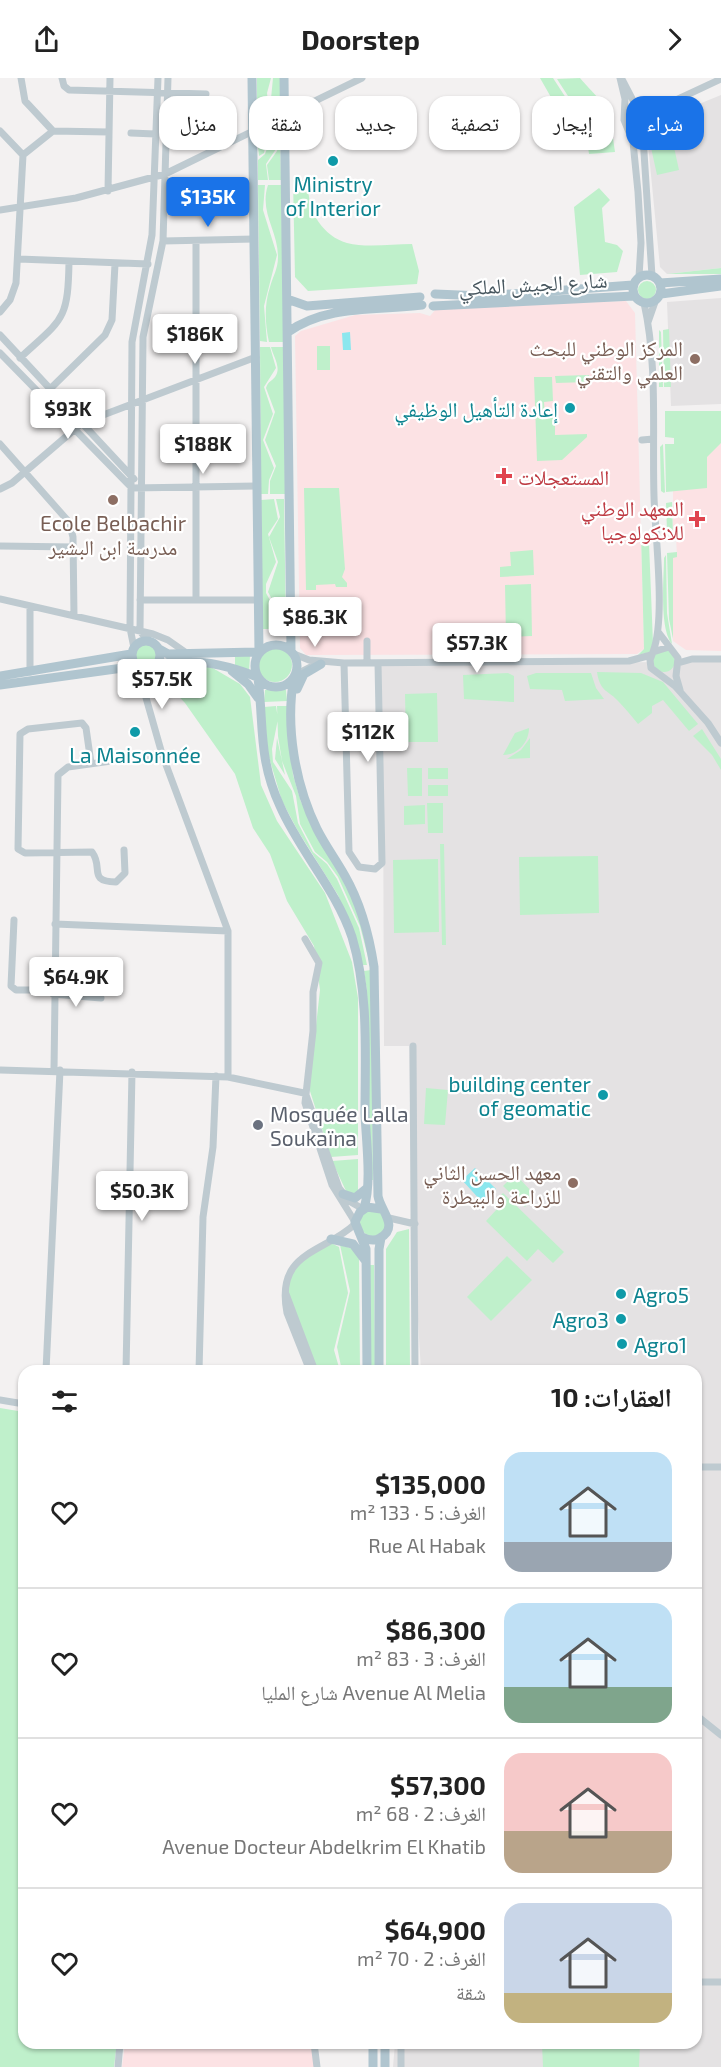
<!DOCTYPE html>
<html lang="ar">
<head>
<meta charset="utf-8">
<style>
  :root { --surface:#fff; --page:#f2f2f2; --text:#222; --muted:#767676; --line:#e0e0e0; --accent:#1a73e8 }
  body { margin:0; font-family:"Exo 2","Noto Naskh Arabic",sans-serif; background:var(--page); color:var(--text); direction:rtl; height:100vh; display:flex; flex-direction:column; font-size:22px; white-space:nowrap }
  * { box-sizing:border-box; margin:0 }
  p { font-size:20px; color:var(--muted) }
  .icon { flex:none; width:33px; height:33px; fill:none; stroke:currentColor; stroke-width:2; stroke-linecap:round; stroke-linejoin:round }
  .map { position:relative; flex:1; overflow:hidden; direction:ltr }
  .details { position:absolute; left:18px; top:1287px; width:684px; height:684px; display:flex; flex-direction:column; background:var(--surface); border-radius:18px; box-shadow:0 2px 4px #0004; direction:rtl }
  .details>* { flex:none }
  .top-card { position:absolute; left:18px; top:18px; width:686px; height:54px; direction:rtl; display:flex; gap:12px }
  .price { position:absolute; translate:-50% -51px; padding:0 14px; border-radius:6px; background:#fff; color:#222; font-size:20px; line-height:39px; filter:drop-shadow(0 2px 3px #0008) }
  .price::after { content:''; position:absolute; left:50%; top:36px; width:18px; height:14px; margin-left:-9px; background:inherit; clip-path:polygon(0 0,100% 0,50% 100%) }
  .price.on { background:var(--accent); color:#fff }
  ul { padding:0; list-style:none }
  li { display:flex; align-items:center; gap:18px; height:150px; padding:0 30px }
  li+li { border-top:2px solid var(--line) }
  li span { display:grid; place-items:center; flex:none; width:168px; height:120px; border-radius:18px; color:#555 }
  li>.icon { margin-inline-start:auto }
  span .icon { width:72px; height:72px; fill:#fffc; stroke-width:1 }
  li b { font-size:26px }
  h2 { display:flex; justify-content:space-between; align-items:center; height:72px; padding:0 30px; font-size:26px }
  .tag { padding:0 21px; border-radius:18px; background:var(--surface); box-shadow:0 2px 4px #0004; font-size:21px; line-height:54px }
  .tag.on { background:var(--accent); color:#fff }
  header { display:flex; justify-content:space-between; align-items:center; height:78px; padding:0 30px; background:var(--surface); font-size:27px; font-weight:700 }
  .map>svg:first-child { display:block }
</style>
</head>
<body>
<header><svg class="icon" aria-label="forward" viewBox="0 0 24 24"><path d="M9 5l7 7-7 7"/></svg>Doorstep<svg class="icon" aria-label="share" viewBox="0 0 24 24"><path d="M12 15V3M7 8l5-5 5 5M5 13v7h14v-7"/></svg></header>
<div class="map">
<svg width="721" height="1989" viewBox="0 0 721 1989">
  <rect width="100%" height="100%" fill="#f3f1f1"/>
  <path fill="#e4e2e3" d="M721,17V190L667,196L660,189L647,56L650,46Z
    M721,220V326L671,328L667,224Z
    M721,584V1989H393L395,1965H696V1293H421L412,1141L409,968H384L383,689L378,585Z"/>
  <path fill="#fce2e4" d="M626,223L635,235L644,571L637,576L306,577L300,570L295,258L301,253L355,237L420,235L430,238L437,230Z
    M721,333V573L686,572L673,563V479H677L676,458H673V413Z
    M125,1965H311L315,1989H122Z"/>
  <path fill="#bff0cb" d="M257,0H271L267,15L269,32L257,38Z
    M273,0H281V21H276L275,29L270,31Z
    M540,0H553L566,20L556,28Z
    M580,0C596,19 612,29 613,56L587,59L586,46L557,1Z
    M278,50L276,71L266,86L268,102H258V82L265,76L270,62L266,64L264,75L259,78L257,61Z
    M280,57L281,102H269L267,87L277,73Z
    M613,60L615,74L589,76L587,62L610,63Z
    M672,60L679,92L657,97L650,65Z
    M293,102H309C305,128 320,157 347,165C366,170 392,166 412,166L419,193L417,206L308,213L295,199Z
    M258,107H265L263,132L277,177L264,228L267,264L260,263Z
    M268,107H281L284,264H269C265,246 264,227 270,209C273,198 278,191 278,179C278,152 259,134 268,107Z
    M599,110L610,122L602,130L605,164L617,167L623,173L617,194L580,197L574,129Z
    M721,190V196H667Z
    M638 212a9 9 0 1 1 18 0a9 9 0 1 1-18 0Z
    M669,251L671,309H664L663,252Z
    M659,252L661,254L663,309H659Z
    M317,268H330V292H317Z
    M260,269H270L276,290L264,309L273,336L263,362L274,390L269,402L268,416H261Z
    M271,269H284L285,416H270V403L276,388L265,362L275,334L266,310C268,303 272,303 275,299C282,290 273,278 271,269Z
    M589,297V304L556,305L555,298Z
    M534,299H552L553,323L544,324L545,337H555V357L587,356V359L562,382L537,383Z
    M665,333H721V365L707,379V410L666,414L665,366H674V360L665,359Z
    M663,366L665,414L664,415L661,413L660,369Z
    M304,410H339L345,491L342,499L347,505V509H336L335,506L316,507V512H306Z
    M274,421L278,441L268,456L276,484L266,506V515L277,535L271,551H262L261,422Z
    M276,421H284L286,551H272L279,534L268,514L278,484L269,459L280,439Z
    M672,424L673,457L667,453L666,425Z
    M641,456L649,465L653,565L650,574L638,577L644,571Z
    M533,472L534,497L500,499V489L511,488L510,474Z
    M677,474V479L673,480V561L669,541L667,475Z
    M666,477L667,535L672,566C659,550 664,501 664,480Z
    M531,506L532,558L506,559L505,507Z
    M134 577a11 11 0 1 1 22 0a11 11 0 1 1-22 0Z
    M258 587a17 17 0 1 1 34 0a17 17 0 1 1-34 0Z
    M653 583a11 11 0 1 1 22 0a11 11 0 1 1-22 0Z
    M235,578H250L249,593L235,589Z
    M162,588L211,589L240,606L250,619L261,707L277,743L325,815L352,884L358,920V1077L331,1079L309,1010L320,912L314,868L287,823L270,776L253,750L235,696L185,625L155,593Z
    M597,594L641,595L663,604L698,646L689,653L663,622L652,628V635L638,646C632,639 626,631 619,624C609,612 600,615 597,594Z
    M508,595L514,598V624L464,621L463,597Z
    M536,595H591L596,610L604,621L565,623L562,612L530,611L527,598Z
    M265,612H286L287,623L264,624Z
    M437,615L438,664H406L405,616Z
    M276,628L278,641L272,671L273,684L292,713L298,745L313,774L327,786L337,801L359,850L367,887H363L338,817L298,753L282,723L268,676L264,629Z
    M277,628H287L293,697L301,724L352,820L365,858L370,887L360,848L338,799L327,784L315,774L300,746L296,718L282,683L278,658Z
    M529,650C529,664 518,677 503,677L515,655Z
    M702,651L721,681V692L712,677L693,658Z
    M277,660L285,697L275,681Z
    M530,660V680L507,681L521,672Z
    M407,690H422V718H408Z
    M428,690H448V701H428Z
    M428,707H448V718H428Z
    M427,725H443V755H428Z
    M425,727V746L404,747V728Z
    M440,766H444L446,867H442Z
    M598,778L599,835L520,837L519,779Z
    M438,781L439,854L394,855L393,782Z
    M371,892L373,1102H369L367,913L364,893Z
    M426,1010L448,1012L445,1047L424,1046Z
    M358,1081V1113L354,1116L346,1113L332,1083Z
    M515,1096L535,1117L525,1129L503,1108Z
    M503,1115L564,1174L553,1185L538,1171L527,1183L486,1143L497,1131L492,1125Z
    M360 1145a13 13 0 1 1 26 0a13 13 0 1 1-26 0Z
    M409,1151L410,1293H386V1171L397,1154Z
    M331,1165L339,1169L348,1215L334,1272L340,1293H312C299,1262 269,1210 302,1181C309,1174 322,1170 331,1165Z
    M340,1167L354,1171L359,1181L360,1293H342L337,1269L350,1213Z
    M507,1178L532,1202L491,1243L467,1219Z
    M370,1187H374L375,1293H371Z
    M0,1330L24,1334V1965H117L114,1989H0Z
    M542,1965H640L639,1989H543Z"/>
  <path fill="#8ce7ee" d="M350,254L351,272H343L342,255Z
    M475,1090L496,1111L482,1124L462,1102Z"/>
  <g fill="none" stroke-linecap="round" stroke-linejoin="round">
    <path stroke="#becad0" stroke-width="7" d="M21,0L25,23L53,53L109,54
      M62,0L64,8L69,12L206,16
      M620,0L625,21L624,42L633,64L638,114L641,165L639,199
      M623,3L637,30
      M640,31L671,23
      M626,35L637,30L646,39L643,59L652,198
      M646,42L676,22L721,1
      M0,53L23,77
      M131,55L155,56
      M23,77L53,53
      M108,113L110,0
      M0,132L76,120L165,96L362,0
      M163,163L254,161
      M19,181L148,186
      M644,225C658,287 652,355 654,418C655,458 666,540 653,574
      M0,234L10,222L16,205L23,77
      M648,244L655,224
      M0,257L134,401
      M0,275L132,410L257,408
      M20,280C62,241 68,244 69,184
      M50,311L105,257L112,242L115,186
      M642,362L653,361
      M0,366L69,444L73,459L74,538
      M0,411L12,405L82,345L256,279
      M0,468L73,469
      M0,521L153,556L168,562L188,576
      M140,522H258
      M196,522V163
      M659,555L678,580L676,598L680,612
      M148,563L140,553L143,259L163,163L168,0
      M669,569L653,574L650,582L651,590L675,608L708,645L721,665
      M134,570L130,550L132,264L152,157L158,0
      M294,576L309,582L344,585L629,583L651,577
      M344,585L349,774L359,789L375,791L382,785L378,585
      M367,585V563
      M678,585L692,581H721
      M137,588L162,676L228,853V999
      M30,594V528
      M295,597L315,587
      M91,685L86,650L82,645L28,651L20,656L18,771L25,775L92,774C104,790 87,803 116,804L125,795L124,772
      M14,842L11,908L16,912H53
      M55,846L228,853
      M305,861L319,885L313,914V953L305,1025L332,1107L355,1144
      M53,916L101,920
      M413,968L415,1293
      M0,992L228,999L304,1015
      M54,992L58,697L68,689L162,676
      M306,1017L339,1110L349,1123L363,1131
      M389,1140L415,1146
      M286,1216L315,1293
      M46,1293L60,992
      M126,1293L132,994
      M199,1293L203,1139L213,1069L216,998
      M310,1293L287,1235C275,1173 323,1176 355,1146
      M0,1322L24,1326
      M696,1389H721
      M696,1637L721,1657
      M696,1904H721
      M314,1965L317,1989
      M401,1965V1989
      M118,1989L120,1965"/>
    <path stroke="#b0c5cf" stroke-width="9" d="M252,0L259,574
      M284,0L291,572
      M633 211a14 14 0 1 1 28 0a14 14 0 1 1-28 0Z
      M660,205L721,201
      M435,216L483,218L633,207
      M661,216L721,208
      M287,221L307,228L420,219
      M433,228L634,218
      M288,254C328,226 376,233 422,227
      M132 577a14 14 0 1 1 28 0a14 14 0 1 1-28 0Z
      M255 588a21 21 0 1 1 42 0a21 21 0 1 1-42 0Z
      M159,571L168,576L259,574
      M156,587C190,579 225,586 257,599
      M232,593L248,606L258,620
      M0,598L131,576
      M294,599C285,648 295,706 317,751C325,767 336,782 345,798C361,826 369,856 374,889L378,1118C380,1132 400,1149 380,1160C374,1164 368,1162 362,1159
      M258,600C264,648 258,680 280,728C300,774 336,811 352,859C369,916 365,976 365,1035C366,1063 372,1105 364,1130
      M0,607L137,588
      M297,611L304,596L321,586
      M343,1116L355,1120L366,1111
      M331,1161L353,1166L365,1182
      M367,1293L366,1171L355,1144L360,1134L367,1129L381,1131
      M379,1293V1171L381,1160
      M373,1965V1989
      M385,1965V1989"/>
  </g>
  <g fill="#0f9aa8" stroke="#fff" stroke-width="2">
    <circle cx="333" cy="83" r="6"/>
    <circle cx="570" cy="330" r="6"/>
    <circle cx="135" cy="654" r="6"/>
    <circle cx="603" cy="1017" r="6"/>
    <circle cx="621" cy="1216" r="6"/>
    <circle cx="621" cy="1241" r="6"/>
    <circle cx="622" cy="1266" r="6"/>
  </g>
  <g fill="#8d6e63" stroke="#fff" stroke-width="2">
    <circle cx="695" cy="281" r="6"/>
    <circle cx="113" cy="422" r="6"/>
    <circle cx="573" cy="1105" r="6"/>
  </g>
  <g fill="#e0444e" stroke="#fff" stroke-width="2">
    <path d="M501 389h6v6h6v6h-6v6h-6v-6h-6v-6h6z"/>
    <path d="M694 432h6v6h6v6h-6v6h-6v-6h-6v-6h6z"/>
  </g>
  <circle fill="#6b7280" stroke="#fff" stroke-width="2" cx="258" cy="1047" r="6"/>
  <g text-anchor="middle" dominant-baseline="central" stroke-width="4.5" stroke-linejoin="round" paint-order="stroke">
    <g font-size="21" fill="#0d838f" stroke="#fff" text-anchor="end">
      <text x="333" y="105" text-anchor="middle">Ministry<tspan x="333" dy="24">of Interior</tspan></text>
      <text x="558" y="330">إعادة التأهيل الوظيفي</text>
      <text x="135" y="676" text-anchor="middle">La Maisonnée</text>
      <text x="591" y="1005">building center<tspan x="591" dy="24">of geomatic</tspan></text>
      <text x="633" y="1216" text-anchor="start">Agro5</text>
      <text x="609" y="1241">Agro3</text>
      <text x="634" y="1266" text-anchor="start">Agro1</text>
    </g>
    <g font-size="21" fill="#48575f" stroke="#fff">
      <text transform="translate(533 205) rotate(-3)">شارع الجيش الملكي</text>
    </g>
    <g font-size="21" fill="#785e54" stroke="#fff" text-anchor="end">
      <text x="683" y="269">المركز الوطني للبحث<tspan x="683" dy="24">العلمي والتقني</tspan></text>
      <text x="113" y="444" text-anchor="middle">Ecole Belbachir<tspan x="113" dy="24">مدرسة ابن البشير</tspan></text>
      <text x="561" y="1093">معهد الحسن الثاني<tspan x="561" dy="24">للزراعة والبيطرة</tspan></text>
    </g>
    <g font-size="21" fill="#be3a42" stroke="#fff" text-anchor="start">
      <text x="518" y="398">المستعجلات</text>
      <text x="684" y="429" text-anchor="end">المعهد الوطني<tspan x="684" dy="24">للانكولوجيا</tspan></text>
    </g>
    <g font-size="21" fill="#5b616d" stroke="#fff" text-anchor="start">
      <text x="270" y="1035">Mosquée Lalla<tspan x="270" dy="24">Soukaïna</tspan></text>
    </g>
  </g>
</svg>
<b class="price on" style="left:208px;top:150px">$135K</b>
<b class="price" style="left:195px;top:287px">$186K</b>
<b class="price" style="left:68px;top:362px">$93K</b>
<b class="price" style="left:203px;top:397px">$188K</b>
<b class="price" style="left:315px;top:570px">$86.3K</b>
<b class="price" style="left:477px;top:596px">$57.3K</b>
<b class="price" style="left:162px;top:632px">$57.5K</b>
<b class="price" style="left:368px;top:685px">$112K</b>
<b class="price" style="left:76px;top:930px">$64.9K</b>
<b class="price" style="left:142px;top:1144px">$50.3K</b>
<div class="top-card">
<a class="tag on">شراء</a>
<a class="tag">إيجار</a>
<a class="tag">تصفية</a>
<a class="tag">جديد</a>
<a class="tag">شقة</a>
<a class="tag">منزل</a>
</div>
<section class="details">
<h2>العقارات: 10<svg class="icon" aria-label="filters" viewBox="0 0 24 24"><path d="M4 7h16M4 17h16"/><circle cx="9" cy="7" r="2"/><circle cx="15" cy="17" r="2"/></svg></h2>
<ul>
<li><span style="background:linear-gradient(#bfe0f5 75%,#9aa5b1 0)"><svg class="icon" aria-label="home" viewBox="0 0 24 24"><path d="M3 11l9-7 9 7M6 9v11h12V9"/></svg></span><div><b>$135,000</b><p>الغرف: 5 · 133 m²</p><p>Rue Al Habak</p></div><svg class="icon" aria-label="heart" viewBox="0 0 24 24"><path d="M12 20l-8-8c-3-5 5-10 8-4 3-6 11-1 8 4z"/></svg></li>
<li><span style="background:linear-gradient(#bfe0f5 70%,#7fa58c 0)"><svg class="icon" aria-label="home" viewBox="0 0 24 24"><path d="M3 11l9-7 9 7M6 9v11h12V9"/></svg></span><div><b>$86,300</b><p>الغرف: 3 · 83 m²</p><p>Avenue Al Melia شارع المليا</p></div><svg class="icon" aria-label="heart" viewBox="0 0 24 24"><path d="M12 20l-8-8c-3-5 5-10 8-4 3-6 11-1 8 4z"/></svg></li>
<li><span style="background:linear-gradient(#f6c9c9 65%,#b9a48a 0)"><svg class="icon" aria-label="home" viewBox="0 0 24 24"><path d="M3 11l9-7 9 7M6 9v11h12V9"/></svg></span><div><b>$57,300</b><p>الغرف: 2 · 68 m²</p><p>Avenue Docteur Abdelkrim El Khatib</p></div><svg class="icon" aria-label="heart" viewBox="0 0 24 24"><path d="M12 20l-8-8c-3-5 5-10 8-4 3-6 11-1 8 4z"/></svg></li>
<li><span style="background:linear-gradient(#c9d6e8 75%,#c2b280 0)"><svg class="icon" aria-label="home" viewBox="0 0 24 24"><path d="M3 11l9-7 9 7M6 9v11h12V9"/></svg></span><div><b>$64,900</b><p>الغرف: 2 · 70 m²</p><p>شقة</p></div><svg class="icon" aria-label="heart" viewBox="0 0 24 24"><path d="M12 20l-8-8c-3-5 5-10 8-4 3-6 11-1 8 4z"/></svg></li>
</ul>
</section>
</div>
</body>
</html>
